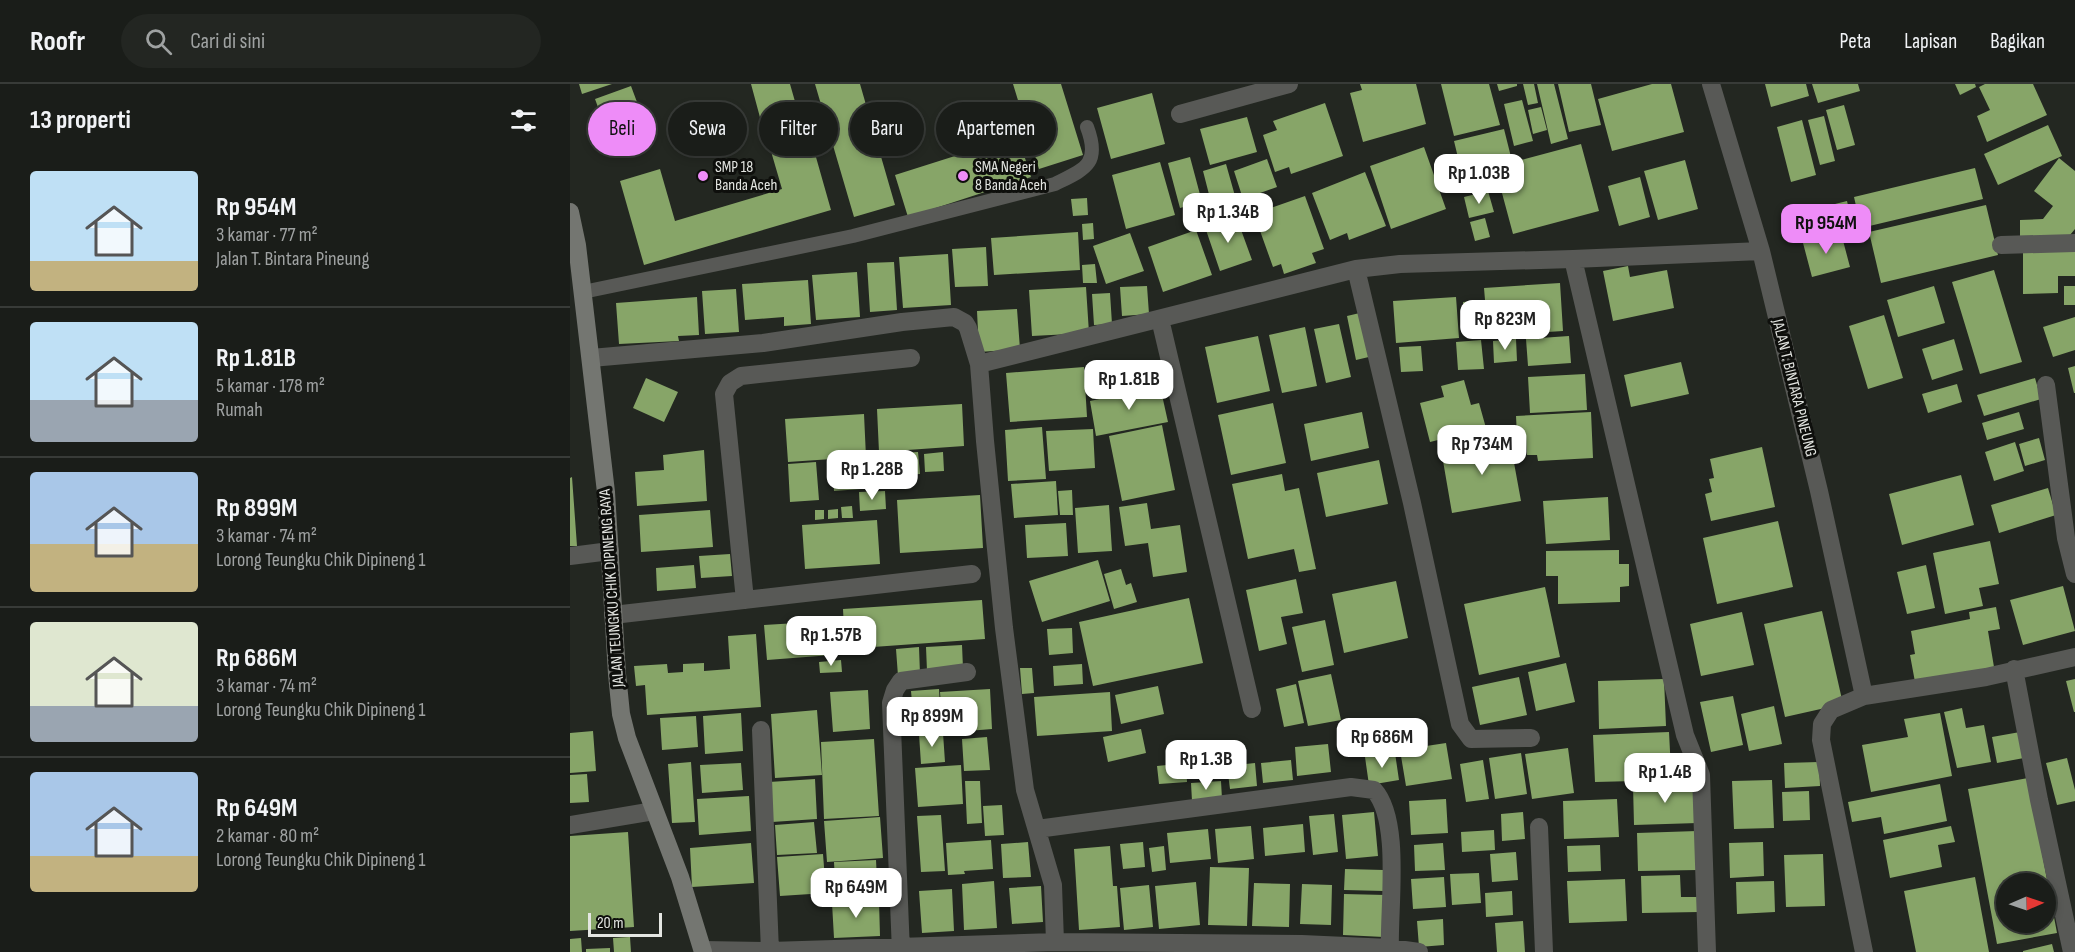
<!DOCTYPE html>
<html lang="id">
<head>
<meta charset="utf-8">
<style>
  :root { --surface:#1a1d19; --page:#232622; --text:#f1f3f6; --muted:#9fa2a2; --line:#383b38; --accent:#ee8cf8 }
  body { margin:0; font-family:"Sofia Sans Condensed",sans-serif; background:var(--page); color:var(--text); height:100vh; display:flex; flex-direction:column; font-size:22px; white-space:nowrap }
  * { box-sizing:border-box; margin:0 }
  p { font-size:20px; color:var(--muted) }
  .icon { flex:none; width:33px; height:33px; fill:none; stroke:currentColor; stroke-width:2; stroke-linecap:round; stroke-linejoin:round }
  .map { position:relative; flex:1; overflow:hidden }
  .side { display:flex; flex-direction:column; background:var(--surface); width:570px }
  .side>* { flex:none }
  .banner { position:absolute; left:18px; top:18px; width:570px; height:54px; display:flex; gap:12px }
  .needle { width:39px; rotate:88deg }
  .controls { position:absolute; left:1426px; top:789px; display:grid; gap:12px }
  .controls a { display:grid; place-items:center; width:60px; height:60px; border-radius:50%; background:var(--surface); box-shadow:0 3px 9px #0003,0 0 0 2px var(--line); font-size:30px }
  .scale { position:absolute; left:18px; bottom:15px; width:74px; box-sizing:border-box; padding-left:6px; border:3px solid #e4e6e2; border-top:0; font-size:16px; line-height:21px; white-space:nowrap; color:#e4e6e2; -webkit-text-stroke:4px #0e0f0c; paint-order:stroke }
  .price { position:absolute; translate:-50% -51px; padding:0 14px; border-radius:12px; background:#fff; color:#222; font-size:20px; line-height:39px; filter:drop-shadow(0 2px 3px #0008) }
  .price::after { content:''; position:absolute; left:50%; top:36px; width:18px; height:14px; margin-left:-9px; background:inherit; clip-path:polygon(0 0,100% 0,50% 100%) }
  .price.on { background:var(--accent); color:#111 }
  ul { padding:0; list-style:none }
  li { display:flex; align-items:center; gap:18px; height:150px; padding:0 30px }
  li+li { border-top:2px solid var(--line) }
  li span { display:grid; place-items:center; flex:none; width:168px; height:120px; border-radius:6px; color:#555 }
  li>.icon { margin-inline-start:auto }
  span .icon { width:72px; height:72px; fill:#fffc; stroke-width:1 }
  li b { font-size:26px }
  h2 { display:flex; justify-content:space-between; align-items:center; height:72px; padding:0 30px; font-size:26px }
  .chip { padding:0 21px; border-radius:27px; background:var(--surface); box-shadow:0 3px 9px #0003,0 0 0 2px var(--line); font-size:21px; line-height:54px }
  .chip.on { background:var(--accent); color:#111 }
  header { display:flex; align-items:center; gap:36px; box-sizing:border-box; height:84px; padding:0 30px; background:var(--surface); border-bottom:2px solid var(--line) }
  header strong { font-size:28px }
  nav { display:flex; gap:33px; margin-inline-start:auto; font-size:21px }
  .search { width:420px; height:54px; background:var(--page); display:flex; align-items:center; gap:15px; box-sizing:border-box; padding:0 21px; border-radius:33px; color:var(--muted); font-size:22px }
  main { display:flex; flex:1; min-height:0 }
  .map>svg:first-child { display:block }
</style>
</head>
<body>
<header>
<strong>Roofr</strong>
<div class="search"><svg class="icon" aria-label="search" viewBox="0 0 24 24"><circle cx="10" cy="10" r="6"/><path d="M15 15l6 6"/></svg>Cari di sini</div>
<nav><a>Peta</a><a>Lapisan</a><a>Bagikan</a></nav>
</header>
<main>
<section class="side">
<h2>13 properti<svg class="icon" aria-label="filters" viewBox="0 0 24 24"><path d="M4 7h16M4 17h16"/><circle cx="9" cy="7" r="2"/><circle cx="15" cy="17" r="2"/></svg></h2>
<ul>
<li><span style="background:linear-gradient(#bfe0f5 75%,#c2b280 0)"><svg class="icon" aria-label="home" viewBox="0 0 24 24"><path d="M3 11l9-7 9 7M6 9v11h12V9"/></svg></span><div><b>Rp 954M</b><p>3 kamar · 77 m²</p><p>Jalan T. Bintara Pineung</p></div></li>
<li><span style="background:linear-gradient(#bfe0f5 65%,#9aa5b1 0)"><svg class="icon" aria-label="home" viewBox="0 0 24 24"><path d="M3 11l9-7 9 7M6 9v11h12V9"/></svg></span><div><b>Rp 1.81B</b><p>5 kamar · 178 m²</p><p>Rumah</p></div></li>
<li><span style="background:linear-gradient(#a9c7e8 60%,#c2b280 0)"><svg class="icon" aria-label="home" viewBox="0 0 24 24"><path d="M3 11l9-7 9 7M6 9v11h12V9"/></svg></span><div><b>Rp 899M</b><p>3 kamar · 74 m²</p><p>Lorong Teungku Chik Dipineng 1</p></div></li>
<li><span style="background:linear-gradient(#dfe7d0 70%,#9aa5b1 0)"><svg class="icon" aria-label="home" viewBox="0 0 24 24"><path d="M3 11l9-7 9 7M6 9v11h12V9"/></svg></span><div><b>Rp 686M</b><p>3 kamar · 74 m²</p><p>Lorong Teungku Chik Dipineng 1</p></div></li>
<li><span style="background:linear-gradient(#a9c7e8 70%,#c2b280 0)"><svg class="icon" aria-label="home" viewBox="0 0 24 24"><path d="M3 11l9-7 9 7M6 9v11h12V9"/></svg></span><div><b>Rp 649M</b><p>2 kamar · 80 m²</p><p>Lorong Teungku Chik Dipineng 1</p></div></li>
</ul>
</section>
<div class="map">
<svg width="1505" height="868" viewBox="0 0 1505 868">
  <rect width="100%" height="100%" fill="#232721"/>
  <path fill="#87a568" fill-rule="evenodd" d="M9,0H42L12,10Z
    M181,0H220L232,42L195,52Z
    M245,0H290L325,121L284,133Z
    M443,0H491L513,71L469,85Z
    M790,0H846L856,40L793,58L780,9L792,6Z
    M871,0H919L930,41L884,52Z
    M927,0H947V2L929,7Z
    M953,0H964L968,19L958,21Z
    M967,0H984L998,55L981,60Z
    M988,0H1021L1031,41L999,48Z
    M1082,0H1101L1114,48L1042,67L1028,15Z
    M1195,0H1236L1239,12L1201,23Z
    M1242,0H1288L1290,7L1248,19Z
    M1385,0H1405L1406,3L1390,11Z
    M1415,0H1463L1477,31L1417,58L1407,32L1420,26L1409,3Z
    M61,2L80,53L44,67L25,15Z
    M582,9L595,60L541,75L527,24Z
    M952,16L963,57L944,62L934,20Z
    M755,19L773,72L721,90L719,83L705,88L693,51L707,46L703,37Z
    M1274,21L1285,61L1267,66L1256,26Z
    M971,23L977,46L963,50L958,26Z
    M1254,32L1265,77L1250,81L1238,36Z
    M677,33L687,68L640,81L630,45Z
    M1232,36L1246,91L1221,98L1207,43Z
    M1478,41L1492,72L1428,101L1414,70Z
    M238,45L261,126L74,181L50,97L90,85L105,137L212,105L198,57Z
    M934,45L941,73L891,86L884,57Z
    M448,52L461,93L338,133L325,91Z
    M1011,60L1029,127L943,150L925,83Z
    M854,63L876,125L821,145L800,82Z
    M620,73L632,118L610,124L598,79Z
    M1489,74L1505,87V145L1500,151L1450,154V136L1473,135L1483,122L1464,107Z
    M697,75L707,103L673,115L664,87Z
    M1115,76L1128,125L1088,136L1074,87Z
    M590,78L605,131L556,145L542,91Z
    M656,80L667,119L643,126L633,87Z
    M1405,84L1413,115L1291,144L1284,113Z
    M905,86L909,103L895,107L891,89Z
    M795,88L816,142L779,156L777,149L760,156L742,109Z
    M1070,93L1080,133L1049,142L1038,102Z
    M918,107L924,128L899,134L894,113Z
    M735,112L754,165L742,169L746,179L714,190L711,180L703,183L684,130Z
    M517,114L518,131L503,132L501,115Z
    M1277,117L1283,142L1227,156L1221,131Z
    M1416,121L1428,171L1311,199L1299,148Z
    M666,132L682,176L650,187L635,143Z
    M915,134L920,153L905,157L900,138Z
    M523,139L524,155L513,156L512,140Z
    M626,146L642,191L593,208L578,163Z
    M508,148L510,186L424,191L421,154Z
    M560,149L574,187L536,200L523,162Z
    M1271,149L1280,183L1242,193L1233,159Z
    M416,163L418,202L385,203L382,165Z
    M1505,164V192H1488V209L1453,210V165Z
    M378,170L381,221L333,224L329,173Z
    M324,178L327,226L300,228L297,179Z
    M525,180L527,199H513L512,181Z
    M1058,182L1060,193L1097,186L1104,224L1043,237L1033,187Z
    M1424,186L1452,278L1410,290L1382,198Z
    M287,188L290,233L246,236L242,191Z
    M238,196L241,240L214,242V233L175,236L172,200Z
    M990,199L993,247L918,252L914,204Z
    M577,202L579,230L552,232L550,203Z
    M1364,202L1375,239L1328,253L1317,216Z
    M1494,202H1505V221H1494Z
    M516,203L519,249L462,252L459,206Z
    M166,205L169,248L135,250L132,207Z
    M540,209L542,240L524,241L522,210Z
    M127,213L129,251L108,252L109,257L49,260L46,219Z
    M886,213L889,254L826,259L823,217Z
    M907,217L908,238L894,239L893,218Z
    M447,225L450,265L409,268L407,227Z
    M794,228L803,272L786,276L777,232Z
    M1314,231L1333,294L1298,305L1279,242Z
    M1505,233V266L1483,273L1473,243Z
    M769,240L781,293L756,299L744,245Z
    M735,243L747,302L712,309L699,251Z
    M688,252L700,307L647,319L635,263Z
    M999,252L1001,279L958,282L956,255Z
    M946,255L947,277L924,279L923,257Z
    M1384,255L1393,286L1362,296L1352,265Z
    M911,256L914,285L888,286L886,258Z
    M851,262L853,287L831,288L829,263Z
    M1111,278L1119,310L1061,323L1054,291Z
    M557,281L562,307L522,315L517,289Z
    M1505,282V309H1504L1498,284Z
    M514,283L517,333L440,338L436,289Z
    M1015,290L1017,326L960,329L958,293Z
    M76,294L108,308L94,338L63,324Z
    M1465,294L1471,315L1414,332L1407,311Z
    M894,296L901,321L909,319L916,344L860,358L850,319L874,313L871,302Z
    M1387,300L1392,318L1358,329L1352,310Z
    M590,302L598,338L526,352L520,317Z
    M703,319L716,379L661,391L648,331Z
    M392,320L394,362L309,368L307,325Z
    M792,328L799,364L741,377L734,340Z
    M1021,328L1023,374L968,377L967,371H957L956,352H947L946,332Z
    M1449,328L1454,345L1417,356L1412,339Z
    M294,330L296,373H288L291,405L264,407L262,375L218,378L215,335Z
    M592,341L605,406L552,417L539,352Z
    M472,343L476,395L438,397L435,346Z
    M523,345L525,384L479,387L476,347Z
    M938,346L951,417L882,429L872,371L920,363L917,350Z
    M1469,354L1475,376L1455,382L1449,360Z
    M1445,358L1454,387L1424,397L1415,368Z
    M1192,363L1205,423L1141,437L1135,410L1142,408L1139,395L1144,394L1140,375Z
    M134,366L137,417L67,422L65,388L94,386L93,371Z
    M348,368L350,390L316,392L314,370Z
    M373,368L374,387L355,388L354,370Z
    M310,376L311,397L294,398L293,377Z
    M809,376L818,420L756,433L747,389Z
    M246,378L249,416L220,418L218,380Z
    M712,390L715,407L729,404L746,485L729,488L724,465L678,475L662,400Z
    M1391,391L1404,441L1332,461L1319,410Z
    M2,393L7,462H0V394Z
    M486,397L488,431L444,434L441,400Z
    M1478,404L1486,431L1429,449L1421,421Z
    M502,406L503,431H490L488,407Z
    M315,407L316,425L290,427L289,408Z
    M410,411L413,464L330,469L327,416Z
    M1038,413L1040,456L976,460L973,417Z
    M577,419L581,445L610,441L617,488L583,493L578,459L555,462L549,423Z
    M539,421L542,467L508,469L505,424Z
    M282,422L283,434H272L271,423Z
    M268,425V434L258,435V426Z
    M140,426L143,463L71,468L69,431Z
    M245,426H254V435L245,436Z
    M307,436L310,480L235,485L232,441Z
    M1208,437L1223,503L1147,520L1133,454Z
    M496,439L498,472L457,474L455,441Z
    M1420,457L1429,500L1409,504L1413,522L1375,530L1363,469Z
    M1049,466V480H1059V502L1050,503V518L988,520V492H976V467Z
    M160,470L162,492L131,494L129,472Z
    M528,476L540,517L472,538L459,497Z
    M124,481L126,504L87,507L86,484Z
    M1356,481L1365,524L1337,530L1327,488Z
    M551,485L556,501L561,499L567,518L544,525L534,490Z
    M726,495L733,529L711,533L717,560L689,567L676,506Z
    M826,497L838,554L774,569L762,510Z
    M1493,502L1505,547L1453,561L1440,516Z
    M975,503L990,573L909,591L894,520Z
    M619,514L633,579L523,602L509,538Z
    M412,516L415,555L275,565L273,525Z
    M1426,523L1430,545L1418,547L1424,583L1345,598L1340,571L1345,570L1341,547L1400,535L1399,528Z
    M1252,527L1273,620L1215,633L1194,540Z
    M1172,528L1184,581L1131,592L1120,540Z
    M755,536L764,581L732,588L722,543Z
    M260,537L262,571L197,576L194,541Z
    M502,544L503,569L479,571L477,545Z
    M186,550L191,623L77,631L75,601L66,602L64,582L97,580L98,589L113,588V580L134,579V587L160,585L158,552Z
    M392,561L393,584L357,587L356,563Z
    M349,563L350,590L328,592L326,565Z
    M271,576L272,588L250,589L249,578Z
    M996,579L1005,618L966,627L958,588Z
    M512,580L513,600L484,602L483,582Z
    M450,584H462L464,609L452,610Z
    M761,590L771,636L738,642L728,597Z
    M949,593L957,631L910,641L902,603Z
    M1094,595L1096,642L1029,645L1028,597Z
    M1505,595V628H1504L1496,597Z
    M726,600L734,639L714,643L706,605Z
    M588,602L594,630L551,640L545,611Z
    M369,605L371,639L344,641L341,607Z
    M420,605L422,645L373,649L370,608Z
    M298,606L300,645L263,648L260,608Z
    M540,608L542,647L467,652L464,613Z
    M1163,612L1173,661L1141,668L1130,618Z
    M1204,622L1212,660L1179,667L1171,630Z
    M1392,624L1396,644L1414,641L1421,678L1387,684L1374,628Z
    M247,626L252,691L205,694L201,630Z
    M171,629L173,667L135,670L133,632Z
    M1370,629L1382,692L1301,708L1292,661L1338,653L1334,635Z
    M126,632L128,663L92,666L90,634Z
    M571,645L576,669L538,678L533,653Z
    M23,647L26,687L0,689V649Z
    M1099,648L1101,687L1065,688V697L1025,698L1023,651Z
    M1450,648L1454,674L1427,679L1422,653Z
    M373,649L375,678L351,680L349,650Z
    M417,653L420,686L394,687L392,655Z
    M304,655L309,732L254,735L251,658Z
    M876,659L882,695L836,702L830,666Z
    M758,660L761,688L727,692L725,663Z
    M998,664L1004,709L962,715L955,670Z
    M825,669L829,696L799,701L795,673Z
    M951,669L957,710L925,715L919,674Z
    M649,671L651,692L622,694L620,674Z
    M1497,674L1505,706V717L1487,721L1476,679Z
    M721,676L723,696L693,699L691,679Z
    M913,676L919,715L896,718L890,680Z
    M121,678L125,738L102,739L98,680Z
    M1249,678L1250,702L1215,704L1214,679Z
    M171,679L173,706L132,709L130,681Z
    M616,679L617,698L589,700L587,682Z
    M685,679L687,702L660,705L657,682Z
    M391,681L393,720L348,723L345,684Z
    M17,690L19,718L0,719V691Z
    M1458,694L1487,849L1427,860L1398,705ZM1437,800H1476V838H1437Z
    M245,695L247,735L202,738L199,698Z
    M1202,696L1204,744L1164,745L1162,697Z
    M395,697H410L412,739L397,740Z
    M651,697L652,715L622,717L621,699Z
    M1127,700L1128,739L1064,741L1063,701Z
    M1370,700L1377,737L1314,750L1311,733L1282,738L1278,718Z
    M1239,707L1240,736L1213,737L1212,708Z
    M179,712L181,747L129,751L127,715Z
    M876,715L878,749L841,751L839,717Z
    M1047,715L1049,753L994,755L993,717Z
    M432,721L434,751L415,752L413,722Z
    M804,728L808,772L776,775L772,731Z
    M953,728L955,755L932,757L931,730Z
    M764,730L768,768L743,771L739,732Z
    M371,731L375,787L351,788L347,732Z
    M310,733L313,774L257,778L254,737Z
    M244,738L247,769L207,771L205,741Z
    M733,740L735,768L695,772L693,744Z
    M681,742L684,775L648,779L645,745Z
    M1381,742L1385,758L1368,761L1372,783L1320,794L1313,756Z
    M638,745L641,775L600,779L597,749Z
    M924,746L925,766L892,768L891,748Z
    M1127,747L1128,786L1068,787L1067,749Z
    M58,748L64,843L0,847V752Z
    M421,756L423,785L394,787L395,790L378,791L376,759Z
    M458,758L461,793L433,794L431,760Z
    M573,758L575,783L553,785L550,760Z
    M1193,758L1194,792L1160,794L1159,759Z
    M181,759L184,799L122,803L120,764Z
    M873,759L875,786L845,787L844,761Z
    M1030,761L1031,787L998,788L997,762Z
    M540,762L543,802H547L550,843L509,846L504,765Z
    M594,762L596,786L582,788L579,764Z
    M946,768L948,796L922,798L920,770Z
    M253,770L256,809L210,812L207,773Z
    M1253,770L1255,822L1216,823L1214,771Z
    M306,776L308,815L266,817L264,778Z
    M640,783L679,784L677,842L638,841Z
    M775,785L814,786V807L774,806Z
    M909,789L911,819L882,821L880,790Z
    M1110,791L1111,813H1129V828L1072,829L1071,792Z
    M874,793L876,823L843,825L841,795Z
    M1405,793L1419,868H1346L1334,807Z
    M1055,795L1057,837L999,839L997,797Z
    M424,797L427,844L394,846L392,800Z
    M1204,797L1205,828L1167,830L1166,798Z
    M626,798L630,841L589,845L585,802Z
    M684,799L720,800L719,843L682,842Z
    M732,800L762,801L761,841L730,840Z
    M579,801L583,843L554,846L550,804Z
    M471,802L473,838L442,840L439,804Z
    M382,805L384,847L352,849L349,807Z
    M942,807L943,831L916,833L915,809Z
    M774,810L816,811L814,853L773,851Z
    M309,817L310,852L264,854L262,819Z
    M873,835L874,861L849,863L847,837Z
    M953,837L955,868H927L925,839Z
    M60,853L61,868H44L43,854Z
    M11,854L12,868H0V855Z
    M1482,860L1484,868H1453V867Z
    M40,864V868H16V865Z"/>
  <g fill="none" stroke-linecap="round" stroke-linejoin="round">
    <path stroke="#585956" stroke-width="14" d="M13,208L283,152L485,100C515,85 531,80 517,43"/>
    <path stroke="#585956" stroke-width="18" d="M1141,0L1191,167L1249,407L1294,612
      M610,30L719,0
      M1431,161L1505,159
      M1003,175L1115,651L1131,691L1137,868
      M786,185L842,419L890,640L901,655L961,654
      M590,235L682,625
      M21,274L193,259L332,238L384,233L395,239L398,244L409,280L415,357L434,544L455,706L483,801L485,858
      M409,280L786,185L830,180L1003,175L1191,167
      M1476,301L1496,454L1505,490
      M0,472L40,467
      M175,516L154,310L160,299L171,292L341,274
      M43,531L402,490
      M1444,585L1469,716L1502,868
      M191,646L200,867
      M0,741L84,727
      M969,743L974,868
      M467,745L781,703L804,706C832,737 818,826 820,868
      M133,866L200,867L485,858L732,860L820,864L849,868
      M331,868L321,619L325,606L331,597L397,588
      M1294,868L1251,656L1252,640L1261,626L1294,612L1416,593L1505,573"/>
    <path stroke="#747671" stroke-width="18" d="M0,128L7,161L36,408L47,590L51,630L57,654L110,793L133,868"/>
  </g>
  <g fill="#ee8cf8" stroke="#0e0f0c" stroke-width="2">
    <circle cx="133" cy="92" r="6"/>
    <circle cx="393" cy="92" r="6"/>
  </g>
  <g text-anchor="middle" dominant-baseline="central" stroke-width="6" stroke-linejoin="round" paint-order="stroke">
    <g font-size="16" fill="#e4e6e2" stroke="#0e0f0c" text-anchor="start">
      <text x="145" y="83">SMP 18<tspan x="145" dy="18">Banda Aceh</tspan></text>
      <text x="405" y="83">SMA Negeri<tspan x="405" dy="18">8 Banda Aceh</tspan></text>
    </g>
    <g font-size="16" fill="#e4e6e2" stroke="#0e0f0c">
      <text transform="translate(1224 304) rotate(76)">JALAN T. BINTARA PINEUNG</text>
      <text transform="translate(42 504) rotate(-94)">JALAN TEUNGKU CHIK DIPINENG RAYA</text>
    </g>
  </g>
</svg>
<div class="controls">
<a><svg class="needle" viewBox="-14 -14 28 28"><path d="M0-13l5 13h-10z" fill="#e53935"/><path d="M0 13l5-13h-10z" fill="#9fa2a2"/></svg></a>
</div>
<div class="scale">20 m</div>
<b class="price" style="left:909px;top:121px">Rp 1.03B</b>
<b class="price" style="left:658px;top:160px">Rp 1.34B</b>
<b class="price on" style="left:1256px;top:171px">Rp 954M</b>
<b class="price" style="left:935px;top:267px">Rp 823M</b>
<b class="price" style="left:559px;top:327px">Rp 1.81B</b>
<b class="price" style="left:912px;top:392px">Rp 734M</b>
<b class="price" style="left:302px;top:417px">Rp 1.28B</b>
<b class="price" style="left:261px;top:583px">Rp 1.57B</b>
<b class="price" style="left:362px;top:664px">Rp 899M</b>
<b class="price" style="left:812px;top:685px">Rp 686M</b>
<b class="price" style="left:636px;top:707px">Rp 1.3B</b>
<b class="price" style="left:1095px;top:720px">Rp 1.4B</b>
<b class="price" style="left:286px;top:835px">Rp 649M</b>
<div class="banner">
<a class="chip on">Beli</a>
<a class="chip">Sewa</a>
<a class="chip">Filter</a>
<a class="chip">Baru</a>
<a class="chip">Apartemen</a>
</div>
</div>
</main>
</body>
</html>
